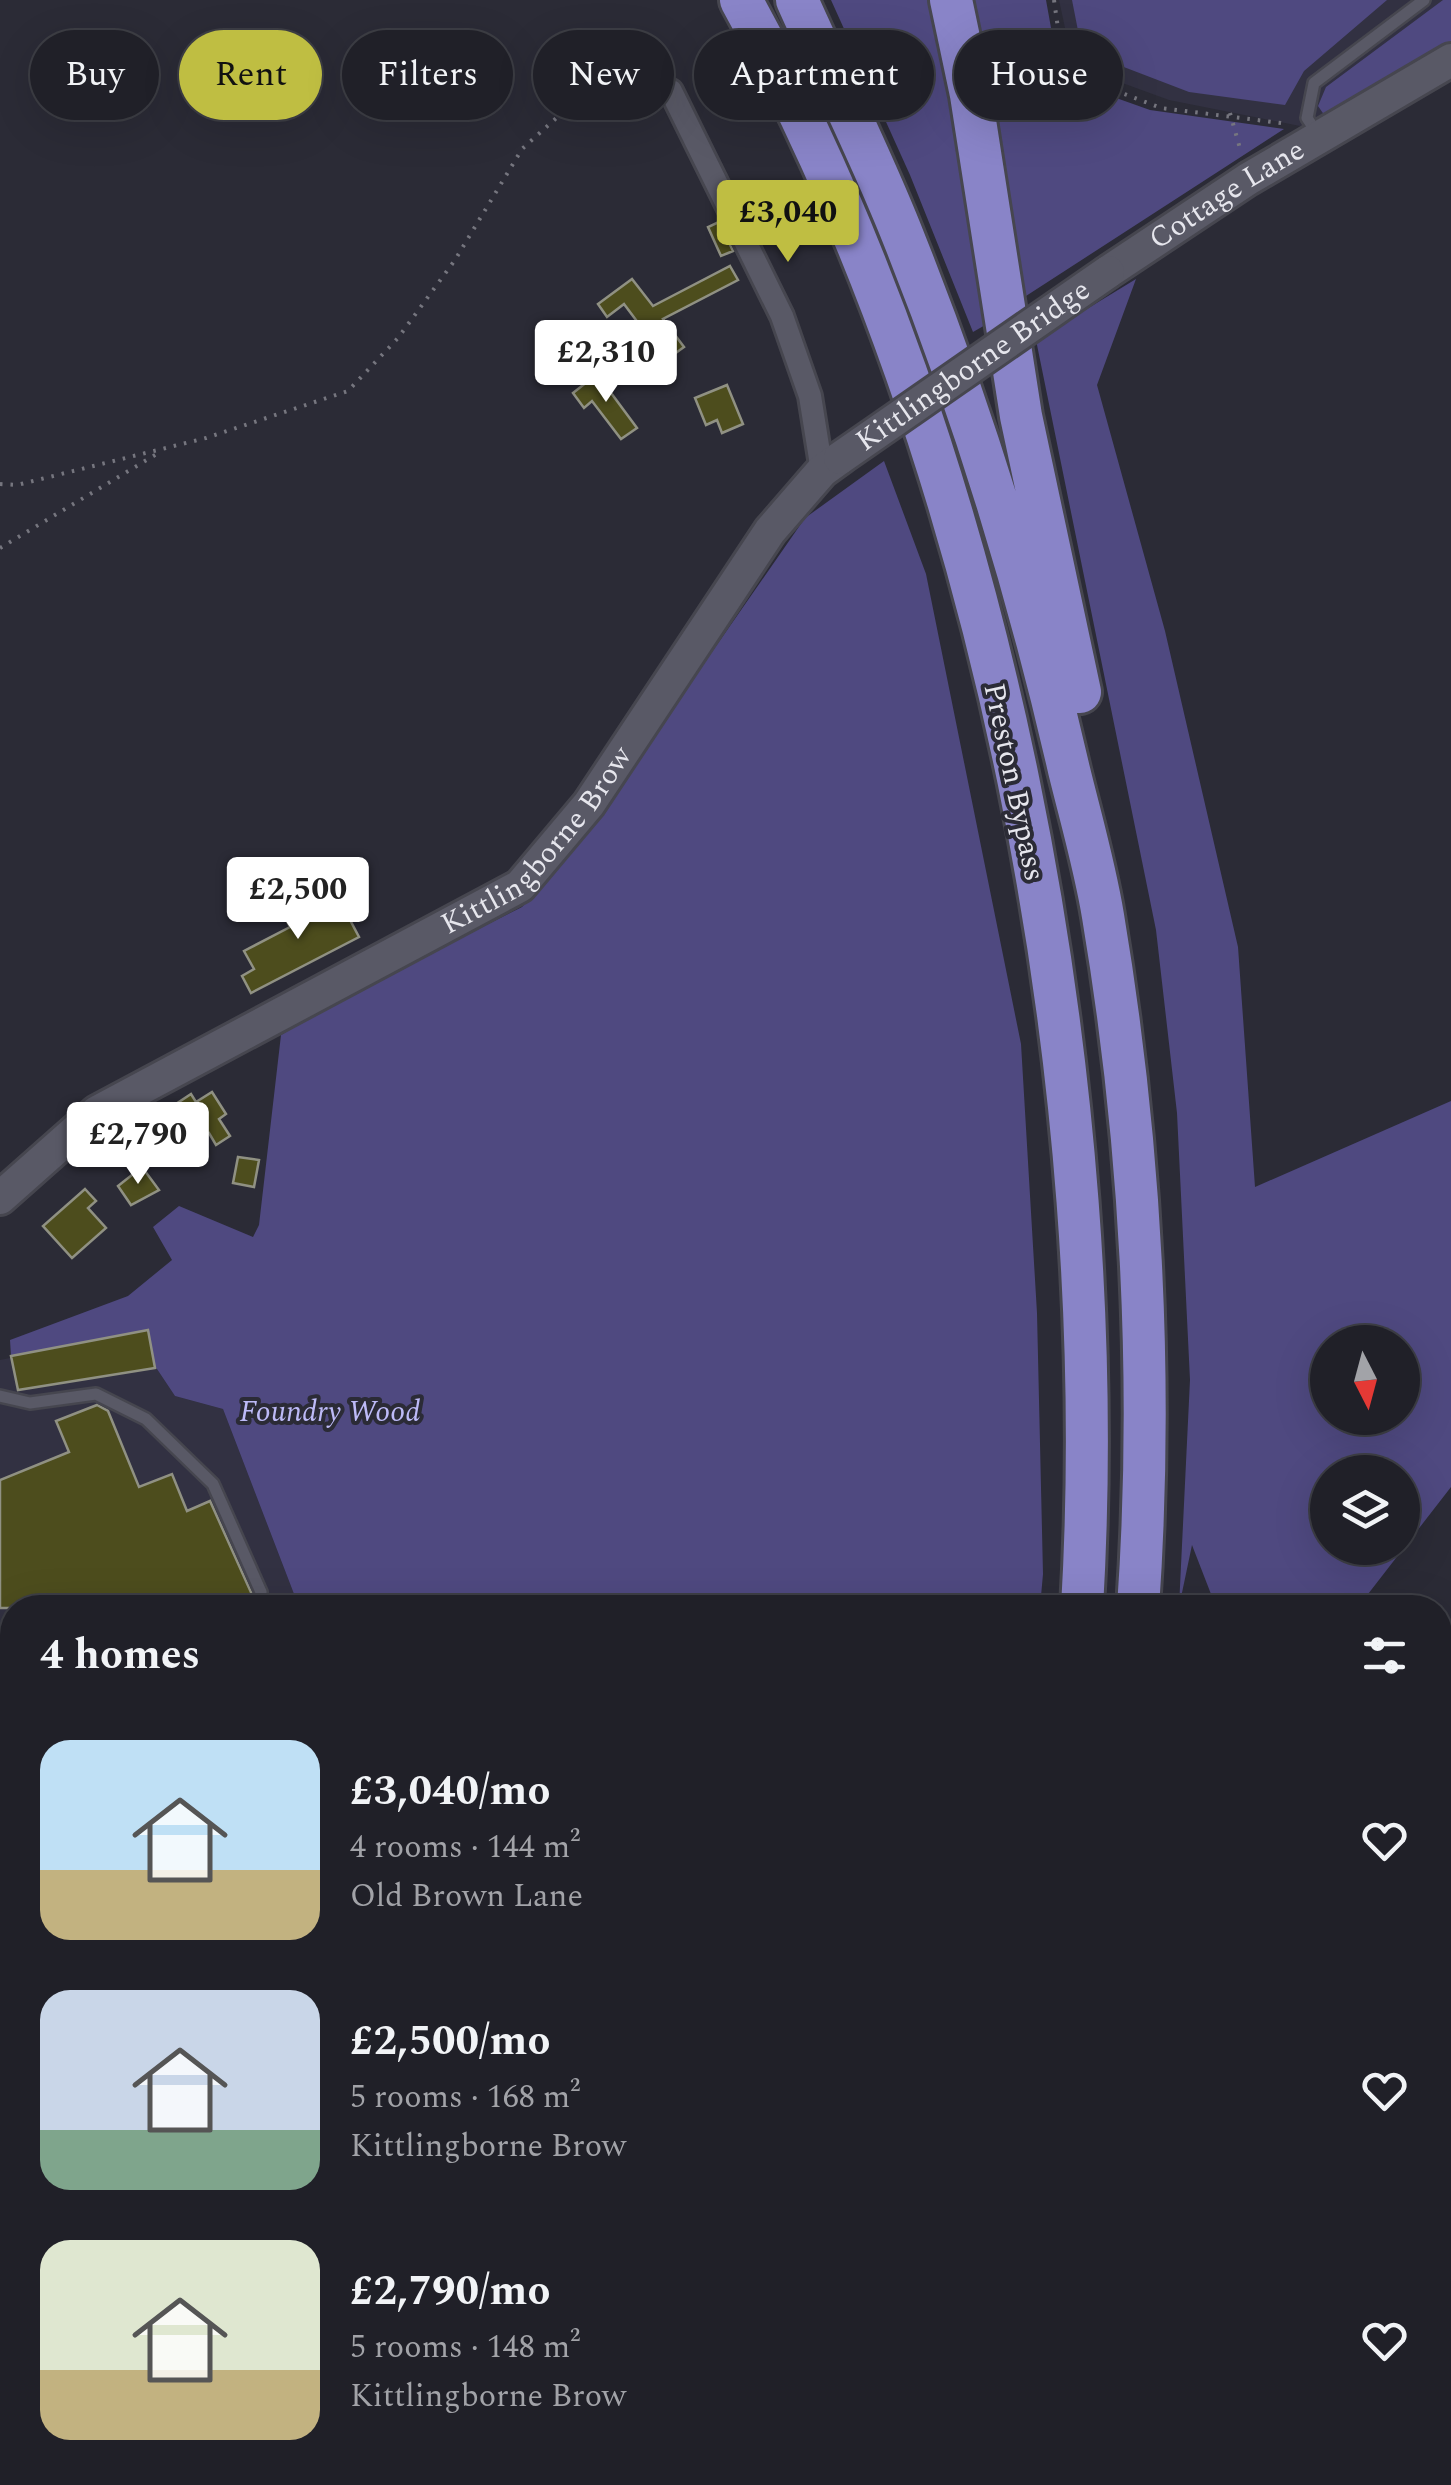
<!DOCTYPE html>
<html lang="en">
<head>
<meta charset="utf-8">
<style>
  :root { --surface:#202028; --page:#2d2d34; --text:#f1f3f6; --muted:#a2a3a8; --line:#3d3e45; --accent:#bfbe42 }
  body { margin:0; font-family:Spectral,serif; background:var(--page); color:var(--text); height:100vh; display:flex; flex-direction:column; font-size:38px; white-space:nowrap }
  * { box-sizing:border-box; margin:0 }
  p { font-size:32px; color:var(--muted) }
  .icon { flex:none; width:55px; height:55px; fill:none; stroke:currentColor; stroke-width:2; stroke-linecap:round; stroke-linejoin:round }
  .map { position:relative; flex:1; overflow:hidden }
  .details { position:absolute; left:0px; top:1595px; width:1452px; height:890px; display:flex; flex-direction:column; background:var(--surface); border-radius:40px 40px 0 0; box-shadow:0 10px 40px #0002,0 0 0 2px var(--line) }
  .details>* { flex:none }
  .hud { position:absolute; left:30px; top:30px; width:1392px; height:90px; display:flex; gap:20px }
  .needle { width:65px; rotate:174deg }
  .controls { position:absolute; left:1310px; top:1325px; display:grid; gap:20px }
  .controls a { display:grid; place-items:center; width:110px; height:110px; border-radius:50%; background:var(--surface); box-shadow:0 10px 40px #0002,0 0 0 2px var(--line); font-size:50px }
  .price { position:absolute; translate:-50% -85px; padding:0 22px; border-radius:10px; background:#fff; color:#222; font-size:32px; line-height:65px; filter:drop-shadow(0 2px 5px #0008) }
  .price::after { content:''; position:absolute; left:50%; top:60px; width:30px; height:22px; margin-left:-15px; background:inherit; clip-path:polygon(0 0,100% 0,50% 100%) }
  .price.on { background:var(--accent); color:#111 }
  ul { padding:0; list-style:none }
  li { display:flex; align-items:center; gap:30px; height:250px; padding:0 40px }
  li span { display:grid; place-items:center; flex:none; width:280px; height:200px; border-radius:30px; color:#555 }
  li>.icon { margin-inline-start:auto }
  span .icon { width:120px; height:120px; fill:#fffc; stroke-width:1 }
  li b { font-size:42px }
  h2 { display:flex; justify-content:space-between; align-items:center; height:120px; padding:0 40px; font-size:42px }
  .tag { padding:0 35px; border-radius:45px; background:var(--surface); box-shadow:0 10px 40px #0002,0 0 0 2px var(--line); font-size:35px; line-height:90px }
  .tag.on { background:var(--accent); color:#111 }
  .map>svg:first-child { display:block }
</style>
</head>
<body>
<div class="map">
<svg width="1451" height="2485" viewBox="0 0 1451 2485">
  <rect width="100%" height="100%" fill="#2b2b36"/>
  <path fill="#323142" d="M1059,0H1451V49L1310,128L1169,100L1073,65Z
    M148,1330L155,1366L175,1396L223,1409L299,1607L12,1608V1704L0,1708V1360Z"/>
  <path fill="#4f4980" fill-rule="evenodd" d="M831,0H932L987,324L973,332L910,175Z
    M973,0H1046L1060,78L1150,110L1284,129L1026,296Z
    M1072,0H1387L1304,71L1285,105L1189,92L1082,51Z
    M1443,0H1451V48L1327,119L1318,106L1326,87Z
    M1136,279L1097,385L1165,631L1238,947L1255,1187L1451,1101V1487L1358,1607H1216L1192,1545L1179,1607L1190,1380L1177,1113L1156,930L1036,340ZM1328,1342H1402V1418H1328ZM1328,1472H1402V1548H1328Z
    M884,461L926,574L1021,1044L1037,1313L1043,1574L1040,1607H299L223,1409L175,1396L155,1366L148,1330L11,1356L10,1340L128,1296L172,1260L153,1227L179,1206L253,1237L259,1225L281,1035L344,997L522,907L575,849L805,518Z
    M12,1704V1760L0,1756V1708Z
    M0,2179L12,2183V2472L347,2473L343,2485H0Z
    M806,2472H870V2473L866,2485H801Z"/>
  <path fill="#1a0448" d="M1451,2024V2066L1440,2070V2032Z"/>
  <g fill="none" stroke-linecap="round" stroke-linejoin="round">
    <path stroke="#1a0448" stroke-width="6" d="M0,1711L12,1708"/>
    <path stroke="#1a0448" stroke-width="35" d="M0,1842L12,1837"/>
  </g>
  <path fill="#4d4d1d" stroke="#909183" stroke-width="2.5" d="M719,222L733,251L721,256L708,227Z
    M730,266L738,280L663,319L684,347L666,360L624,304L607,317L598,304L632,279L653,306Z
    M597,374L637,428L621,439L592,401L584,408L573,393Z
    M727,385L743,424L722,433L717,420L706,425L695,398Z
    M302,894L314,917L341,903L359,937L251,993L242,976L254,969L244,951L290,927L279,906Z
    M212,1092L226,1114L219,1119L230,1136L216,1145L209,1133L177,1153L159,1124L180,1111L176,1104L191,1094L196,1102Z
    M238,1157L259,1160L254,1187L233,1183Z
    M142,1167L159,1190L131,1205L118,1186Z
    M85,1189L96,1201L88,1208L106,1228L72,1258L43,1226Z
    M148,1330L155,1368L18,1390L11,1356Z
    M97,1405L108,1411L139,1487L172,1474L187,1511L210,1501L258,1608H0V1480L69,1452L56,1421Z"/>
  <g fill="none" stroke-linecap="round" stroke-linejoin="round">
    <defs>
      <path id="lane" d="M1319,136L1307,118L1314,83L1424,0
        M0,1396L30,1403L96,1394L146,1419L213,1484L261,1592
        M0,2179L12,2145"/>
      <path id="street" d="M671,91L782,316L810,396L822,471
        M0,1804L4,1803
        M737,2485L741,2472"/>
      <g id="secondary">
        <path id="s1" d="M1108,272L1248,179L1451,60"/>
        <path id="s2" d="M0,1198L97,1112L520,886L589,804L770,531L822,471L840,458"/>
      </g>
      <path id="primary" d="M0,2043L12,2054
        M1440,2273L1451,2274"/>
      <path id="highway" d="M741,0C995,460 1113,1085 1082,1608
        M797,0C833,81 874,161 906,244C974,415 1028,591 1069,770C1081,819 1095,867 1103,916C1141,1142 1154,1380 1138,1608
        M951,0L971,95L1021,416L1080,692
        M909,2485L912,2472
        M965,2485L969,2472"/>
    </defs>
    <use href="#lane" stroke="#46464f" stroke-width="16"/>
    <use href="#street" stroke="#46464f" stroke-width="28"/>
    <use href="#secondary" stroke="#46464f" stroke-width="38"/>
    <use href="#primary" stroke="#46464f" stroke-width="42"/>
    <use href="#highway" stroke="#46464f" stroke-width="48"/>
    <path stroke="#76767f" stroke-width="4" stroke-dasharray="2.5 8" stroke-linecap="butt" d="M1054,0L1064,71L1161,108L1289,124
      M1230,113L1241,152
      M0,484L17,485L206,438L348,391L398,338L455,260L522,149L584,93L651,92
      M0,548L160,452
      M0,2212L9,2190
      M0,2215L12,2220
      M0,2263L12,2265
      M265,2485L270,2472
      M1057,2485L1061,2472"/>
    <use href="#lane" stroke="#595966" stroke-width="11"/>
    <use href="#street" stroke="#595966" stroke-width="22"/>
    <use href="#secondary" stroke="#595966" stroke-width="32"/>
    <use href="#primary" stroke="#7673a1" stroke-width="38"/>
    <use href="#highway" stroke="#8984c8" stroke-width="42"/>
    <defs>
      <g id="secondary-bridge">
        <path id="s3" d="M840,458L1108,272"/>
      </g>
    </defs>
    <use href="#secondary-bridge" stroke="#46464f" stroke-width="38" stroke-linecap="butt"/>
    <use href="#secondary-bridge" stroke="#595966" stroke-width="32"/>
  </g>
  <g text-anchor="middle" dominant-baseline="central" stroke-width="8" stroke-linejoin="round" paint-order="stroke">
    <g font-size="30" fill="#e6e6ed" stroke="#2b2b36">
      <text stroke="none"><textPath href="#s1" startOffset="142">Cottage Lane</textPath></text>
      <text stroke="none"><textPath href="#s3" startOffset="162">Kittlingborne Bridge</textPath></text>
      <text transform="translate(1014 782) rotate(78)">Preston Bypass</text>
      <text stroke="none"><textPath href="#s2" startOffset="652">Kittlingborne Brow</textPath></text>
    </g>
    <g font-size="30" font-style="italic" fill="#bdbaf7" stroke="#2b2b36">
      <text x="330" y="1412">Foundry Wood</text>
    </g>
  </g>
</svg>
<div class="controls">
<a><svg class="needle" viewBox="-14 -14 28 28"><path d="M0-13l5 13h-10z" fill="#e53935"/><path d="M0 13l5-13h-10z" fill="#a2a3a8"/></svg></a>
<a><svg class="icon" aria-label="layers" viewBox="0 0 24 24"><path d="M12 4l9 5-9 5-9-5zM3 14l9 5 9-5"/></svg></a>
</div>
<b class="price on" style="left:788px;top:265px">£3,040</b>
<b class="price" style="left:606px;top:405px">£2,310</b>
<b class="price" style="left:298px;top:942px">£2,500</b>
<b class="price" style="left:138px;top:1187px">£2,790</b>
<div class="hud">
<a class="tag">Buy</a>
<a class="tag on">Rent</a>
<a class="tag">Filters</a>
<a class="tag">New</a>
<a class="tag">Apartment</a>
<a class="tag">House</a>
</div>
<section class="details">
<h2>4 homes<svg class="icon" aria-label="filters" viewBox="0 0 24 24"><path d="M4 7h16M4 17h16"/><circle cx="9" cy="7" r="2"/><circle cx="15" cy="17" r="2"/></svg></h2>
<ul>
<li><span style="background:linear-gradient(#bfe0f5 65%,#c2b280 0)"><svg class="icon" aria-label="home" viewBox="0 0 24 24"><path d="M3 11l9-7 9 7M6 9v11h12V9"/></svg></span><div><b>£3,040/mo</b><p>4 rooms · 144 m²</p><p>Old Brown Lane</p></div><svg class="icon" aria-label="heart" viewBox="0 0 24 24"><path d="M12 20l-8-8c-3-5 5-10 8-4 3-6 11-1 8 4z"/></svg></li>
<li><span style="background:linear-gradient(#c9d6e8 70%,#7fa58c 0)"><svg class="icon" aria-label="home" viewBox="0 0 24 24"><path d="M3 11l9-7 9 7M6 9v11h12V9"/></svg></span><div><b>£2,500/mo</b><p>5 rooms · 168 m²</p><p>Kittlingborne Brow</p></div><svg class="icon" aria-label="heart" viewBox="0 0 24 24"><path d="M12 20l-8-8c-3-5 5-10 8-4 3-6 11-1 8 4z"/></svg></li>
<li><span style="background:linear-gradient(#dfe7d0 65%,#c2b280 0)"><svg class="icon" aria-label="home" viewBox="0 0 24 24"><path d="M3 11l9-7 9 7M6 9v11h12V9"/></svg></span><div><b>£2,790/mo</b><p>5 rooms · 148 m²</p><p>Kittlingborne Brow</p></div><svg class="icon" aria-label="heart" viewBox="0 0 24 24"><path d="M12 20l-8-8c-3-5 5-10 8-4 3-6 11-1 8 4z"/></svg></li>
</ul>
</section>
</div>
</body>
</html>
